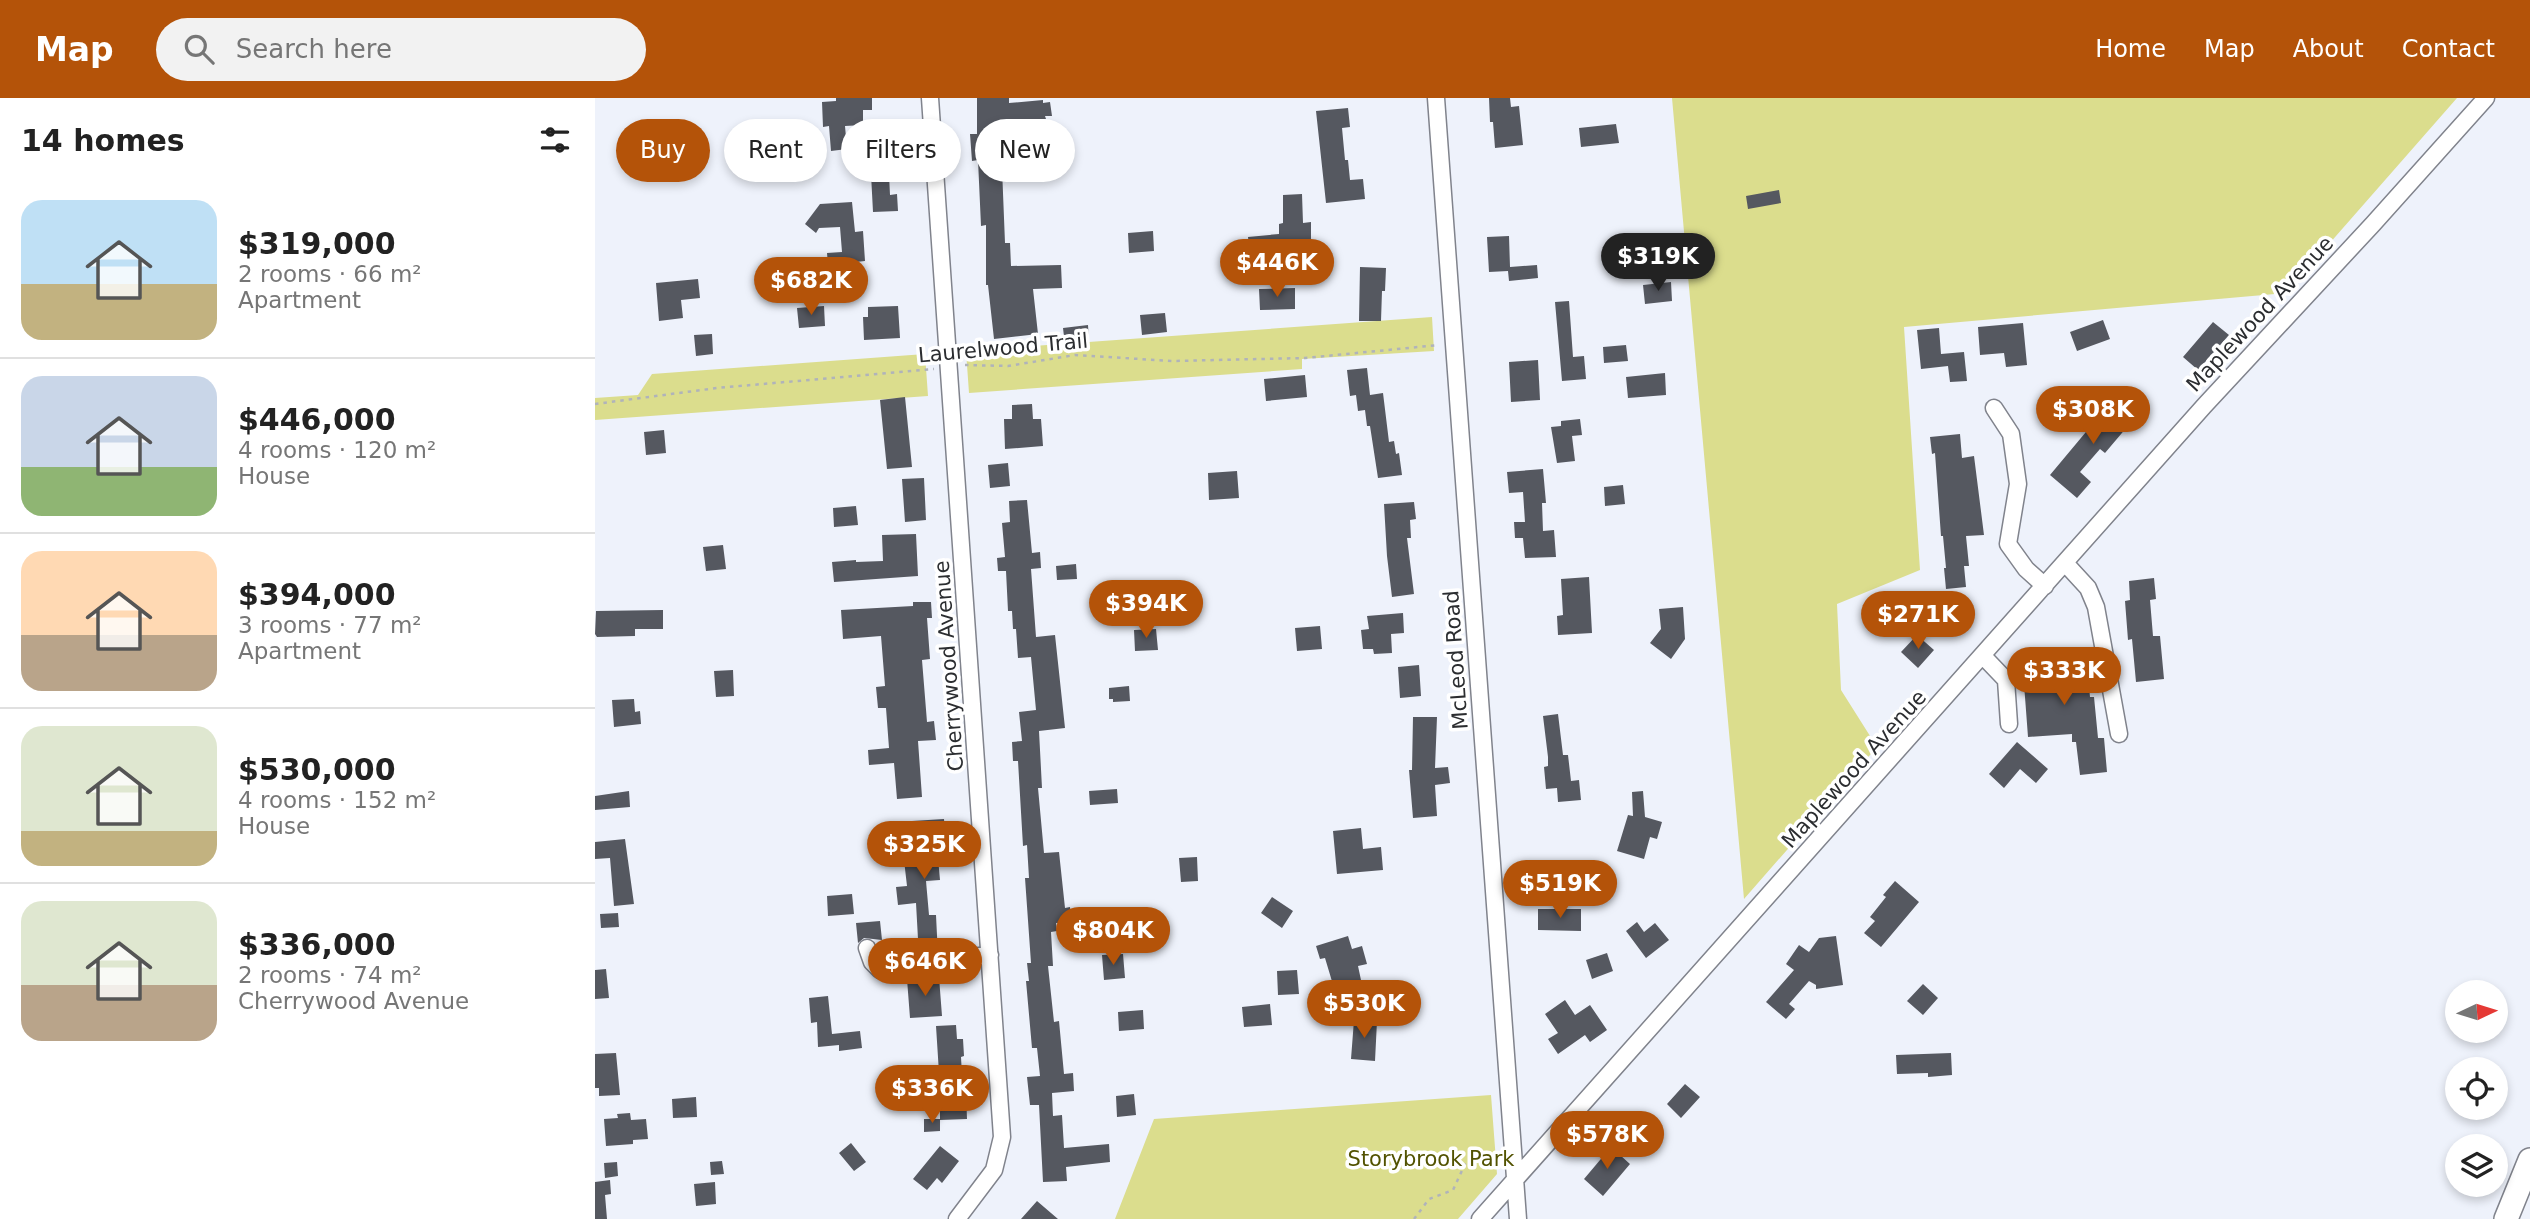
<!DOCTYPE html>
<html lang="en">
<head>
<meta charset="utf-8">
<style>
  :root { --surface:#fff; --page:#f2f2f2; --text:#222; --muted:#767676; --line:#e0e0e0; --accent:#b45309 }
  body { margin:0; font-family:"DejaVu Sans",sans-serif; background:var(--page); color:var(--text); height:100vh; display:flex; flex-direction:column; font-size:26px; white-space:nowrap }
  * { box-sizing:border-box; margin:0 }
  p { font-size:23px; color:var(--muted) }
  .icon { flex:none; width:38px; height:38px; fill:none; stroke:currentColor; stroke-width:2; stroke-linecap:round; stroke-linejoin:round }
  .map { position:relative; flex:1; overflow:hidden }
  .details { display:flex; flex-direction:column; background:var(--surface); width:595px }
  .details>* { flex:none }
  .banner { position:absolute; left:21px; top:21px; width:665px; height:63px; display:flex; gap:14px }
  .needle { width:46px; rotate:86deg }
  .controls { position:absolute; left:1850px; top:882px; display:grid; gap:14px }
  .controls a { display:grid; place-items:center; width:63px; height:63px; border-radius:50%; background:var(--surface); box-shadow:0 4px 10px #0003; font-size:35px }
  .price { position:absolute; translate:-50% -60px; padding:0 16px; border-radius:24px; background:var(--accent); color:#fff; font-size:23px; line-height:46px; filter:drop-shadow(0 2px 4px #0008) }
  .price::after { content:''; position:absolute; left:50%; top:42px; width:21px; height:16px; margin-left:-10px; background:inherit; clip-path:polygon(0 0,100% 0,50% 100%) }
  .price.on { background:#222; color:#fff }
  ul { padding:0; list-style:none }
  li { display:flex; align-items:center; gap:21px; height:175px; padding:0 21px }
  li+li { border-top:2px solid var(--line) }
  li span { display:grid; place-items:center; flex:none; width:196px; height:140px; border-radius:21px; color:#555 }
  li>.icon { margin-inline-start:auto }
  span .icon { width:84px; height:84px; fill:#fffc; stroke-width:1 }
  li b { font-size:30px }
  h2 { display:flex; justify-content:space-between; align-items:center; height:84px; padding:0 21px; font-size:30px }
  .chip { padding:0 24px; border-radius:32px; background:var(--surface); box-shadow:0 4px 10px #0003; font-size:24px; line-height:63px }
  .chip.on { background:var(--accent); color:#fff }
  header { display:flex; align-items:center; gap:42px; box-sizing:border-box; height:98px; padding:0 35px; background:var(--accent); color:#fff }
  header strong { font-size:33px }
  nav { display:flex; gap:38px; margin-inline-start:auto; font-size:24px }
  .search { width:490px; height:63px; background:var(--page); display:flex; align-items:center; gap:18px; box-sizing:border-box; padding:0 24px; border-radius:38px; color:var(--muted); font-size:26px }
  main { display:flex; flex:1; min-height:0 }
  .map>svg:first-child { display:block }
</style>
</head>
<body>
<header>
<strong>Map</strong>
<div class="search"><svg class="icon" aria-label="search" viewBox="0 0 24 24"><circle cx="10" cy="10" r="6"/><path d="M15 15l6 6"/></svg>Search here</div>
<nav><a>Home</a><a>Map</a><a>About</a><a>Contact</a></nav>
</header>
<main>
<section class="details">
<h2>14 homes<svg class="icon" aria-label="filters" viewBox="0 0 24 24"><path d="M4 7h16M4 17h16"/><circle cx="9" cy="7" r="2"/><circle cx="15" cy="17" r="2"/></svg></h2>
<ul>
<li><span style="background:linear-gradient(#bfe0f5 60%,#c2b280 0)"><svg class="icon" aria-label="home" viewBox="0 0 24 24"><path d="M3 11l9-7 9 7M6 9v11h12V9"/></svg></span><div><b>$319,000</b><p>2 rooms · 66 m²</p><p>Apartment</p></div></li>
<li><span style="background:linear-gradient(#c9d6e8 65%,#8fb573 0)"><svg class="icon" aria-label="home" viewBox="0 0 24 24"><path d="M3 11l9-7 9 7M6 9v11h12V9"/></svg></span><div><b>$446,000</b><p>4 rooms · 120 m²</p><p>House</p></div></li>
<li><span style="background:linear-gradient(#ffd9b3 60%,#b9a48a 0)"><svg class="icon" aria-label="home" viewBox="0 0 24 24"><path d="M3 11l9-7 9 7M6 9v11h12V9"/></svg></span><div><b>$394,000</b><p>3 rooms · 77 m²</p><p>Apartment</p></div></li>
<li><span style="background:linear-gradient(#dfe7d0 75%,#c2b280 0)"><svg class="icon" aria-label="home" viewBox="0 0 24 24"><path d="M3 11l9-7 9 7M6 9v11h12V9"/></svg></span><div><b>$530,000</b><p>4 rooms · 152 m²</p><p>House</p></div></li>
<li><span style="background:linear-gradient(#dfe7d0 60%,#b9a48a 0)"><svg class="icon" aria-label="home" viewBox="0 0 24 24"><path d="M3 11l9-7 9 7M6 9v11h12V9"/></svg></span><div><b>$336,000</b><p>2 rooms · 74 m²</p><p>Cherrywood Avenue</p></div></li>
</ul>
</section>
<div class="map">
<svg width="1935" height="1121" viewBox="0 0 1935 1121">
  <rect width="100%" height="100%" fill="#eef2fb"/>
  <path fill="#dbdd8d" d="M1077,0H1862L1691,195L1309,229L1325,472L1242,506L1246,592L1282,649L1149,801Z
    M837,219L839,253L707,261V271L374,295L371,253Z
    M330,256L333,298L0,322V300L43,297L57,276Z
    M896,997L902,1076L863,1121H520L559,1021Z"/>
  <path fill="#555860" d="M241,0H277V12H268V27L250,28L252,51L236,53L234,28L228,29L227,4L241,3Z
    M382,0H414V5L448,2V5L455,4L457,18H450L451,21L419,24L422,69L407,70L410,145H415L416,168L466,167L467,190L438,191L443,236L399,241L393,187H391V127L386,128L383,62L377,63L375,36H382Z
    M894,0H915L916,9L924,8L928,47L900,50L898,24H895Z
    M753,10L755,29L747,30L750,62H753L755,82L768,81L770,101L731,105L721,13Z
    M1021,26L1024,45L986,49L984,30Z
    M175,27L177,40L141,43L140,30Z
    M293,56L295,97L302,96L303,113L278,114L275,57Z
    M1184,92L1186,105L1153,111L1151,98Z
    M707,96L708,125L716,124V141H708V158L685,159V154L655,157L653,139L684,136V126L688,125V97Z
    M257,104L260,134L268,133L270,163L261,164L262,173L248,174V189L235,190L232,155L247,154L245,129L224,130L221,135L210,126L225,106Z
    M558,133L559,153L534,155L533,135Z
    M914,138L915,169L942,167L943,180L914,183L913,173L894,174L892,139Z
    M765,169L791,170L790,193H787L786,223H764Z
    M103,181L105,200L86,202L88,220L64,223L61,185Z
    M1076,184L1077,203L1050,206L1048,187Z
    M700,190V211L665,212L664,191Z
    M974,203L978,259L989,258L991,281L967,283L960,204Z
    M229,208L230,228L204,230L202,210Z
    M303,208L305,240L269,242L268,219H273V209Z
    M570,215L572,234L547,237L545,217Z
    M1508,222L1515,241L1482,253L1475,234Z
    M1618,224L1634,237L1603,272L1588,259Z
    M1428,225L1432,267L1411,269L1409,255L1385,257L1383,229Z
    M493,227L494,244L470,247L468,230Z
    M1344,230L1346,256L1369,254L1372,283L1355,284L1353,268L1326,271L1322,232Z
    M117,236L118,256L101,258L99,237Z
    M1031,247L1033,263L1009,265L1008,249Z
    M943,262L945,302L916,304L914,264Z
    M772,270L775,297L788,295L794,344L799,343L801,356L804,355L807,377L783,380L775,328H772L770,312L763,313L761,297L755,298L752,272Z
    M1070,275L1071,297L1033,300L1031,279Z
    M710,277L712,299L671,303L669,281Z
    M1521,298L1543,316L1510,355L1505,351L1485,374L1496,384L1482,400L1455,377Z
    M310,299L317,369L292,371L285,302Z
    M437,306L438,321H446L448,348L410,351L409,321H417V307Z
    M985,321L987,337L977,338L980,363L962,365L956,329L966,328V323Z
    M69,332L71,355L51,357L49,334Z
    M1365,336L1367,360L1379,358L1389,437L1371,438L1374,468H1369L1371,489L1351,491L1349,470H1351L1348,438H1346L1340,355L1337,356L1335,339Z
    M413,365L415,388L395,390L393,367Z
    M948,371L951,405H947L948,433L959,432L961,459L930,460L928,440H920L919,424H930L928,394L914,395L912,374Z
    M642,373L644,400L614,402L613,375Z
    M329,380L331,422L310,424L307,381Z
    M1028,387L1030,406L1010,408L1009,389Z
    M432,402L437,455L445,454L446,470L436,471L441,539L460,537L470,630L444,633L447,690H443L449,755L464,754L470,810L475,809L476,824L461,825L462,833L456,834L458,868H453L459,924L464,923L469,976L478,975L479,993L457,995L458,1018L467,1017L469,1050L514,1046L515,1064L471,1069L472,1083L448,1084L444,1007H435L432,979L445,978L442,950H437L431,883H434L432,865H436L430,780H434L432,747L428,748L423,663H418L417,644L427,643L424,614L441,612L436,559L423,560L421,531H418L417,513H413L411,473H403L402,460L410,459L407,425L415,424L414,403Z
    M819,404L821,421L815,422L816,440H812L819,496L797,499L792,458L789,406Z
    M261,408L263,427L239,429L238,410Z
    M321,436L323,478L239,484L237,464L261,462V464L288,463L287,437Z
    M128,447L131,471L111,473L108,449Z
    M481,466L482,481L462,482L461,468Z
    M994,479L997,535L963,537L962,518L968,517L966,481Z
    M1559,480L1561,501L1555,502L1558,538H1565L1569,581L1541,584L1537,541L1533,542L1530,503L1535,502L1534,483Z
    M318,504H336L337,520H332L335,561L327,562L332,624L339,623L341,642L323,643L327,699L302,701L299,665L274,667L273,652L294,650L291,610H283L281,589L290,588L286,538L248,541L246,512L318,508Z
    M1088,509L1090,541L1076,561L1055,545L1066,531L1064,511Z
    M68,512V531H40V538L2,539L0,536L1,513Z
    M808,515L809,535L796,536L797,555L779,556L778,551H768L766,532L774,531L772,518Z
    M725,528L727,551L702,553L700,530Z
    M561,531L563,552L540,553L539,532Z
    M1322,537L1339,552L1323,570L1306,554Z
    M1449,557V563L1491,559L1495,599H1499L1503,640H1509L1512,674L1485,677L1481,644H1477V636L1433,639L1427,559Z
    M824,567L826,598L805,600L803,569Z
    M138,572L139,598L121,599L119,573Z
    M534,588L535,603L518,604V601H514V590Z
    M39,601L40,614L45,613L46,626L19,629L17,602Z
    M963,616L968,657H973L976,683L984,682L986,702L963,704L962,690L951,691L949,669L953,668V659L948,618Z
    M818,619H842L840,670L853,669L855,685L840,687L842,718L818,720L814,672H817Z
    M1422,644L1453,671L1441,685L1425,671L1409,690L1394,676Z
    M522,691L523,705L495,707L494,693Z
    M34,693L35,709L0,712V698Z
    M1048,693L1050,719L1067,724L1062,741L1055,739L1049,761L1022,753L1033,717L1038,718L1037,694Z
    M349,721L351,748L342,749L345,782L331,783L334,817H341L343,858L324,859L321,805L303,807L301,789L312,788L309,762L320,761L317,723Z
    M766,730L768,751L786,749L788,772L742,776L738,733Z
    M30,741L39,806L19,808L15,760L0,761V744Z
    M602,759L603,783L586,784L584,760Z
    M1300,783L1324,804L1286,849L1269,835L1280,823L1275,819L1291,799L1288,797Z
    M257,796L259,816L233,818L232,798Z
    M677,799L698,813L687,830L666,815Z
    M943,811H986V833L943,832Z
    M23,815L24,829L6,830L5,816Z
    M285,823L287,842L269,840L263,845L261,825Z
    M1042,824L1049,834L1060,825L1074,842L1051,860L1031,833Z
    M542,828L544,849L521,851L519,830Z
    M753,838L757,851L767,848L772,866L763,868L766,882L739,890L730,860L725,861L721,848Z
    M1241,838L1248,887L1221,891V887L1214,883L1194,906L1200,911L1191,921L1171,904L1199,872L1191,866L1204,847L1214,854L1224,840Z
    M1012,855L1018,873L997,881L991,862Z
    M528,856L530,880L509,882L507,857Z
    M11,871L14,900L0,901V872Z
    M702,872L704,896L683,897L682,873Z
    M344,879L347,918L315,920L312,881Z
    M1328,886L1343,900L1328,917L1312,903Z
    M233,898L237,936L265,933L267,950L244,953V947L223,949L222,924L216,925L214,900Z
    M970,902L980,917L995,907L1012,932L995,944L990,937L963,956L953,941L963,935L950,916Z
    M675,906L677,927L649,929L647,909Z
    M548,912L549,931L524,933L523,914Z
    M759,922L782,923L780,963L756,961Z
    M361,927L362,941H368L369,958L366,959L368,995H371L372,1021L345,1022V1002H351L350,975H344L341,928Z
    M21,955L25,997L4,998V990H0V956Z
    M1356,955L1357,977L1333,979V975L1302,976L1301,957Z
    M1090,986L1105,999L1086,1020L1072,1006Z
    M539,996L541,1017L522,1019L521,998Z
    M101,999L102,1019L78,1020L77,1001Z
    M35,1015L36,1022L51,1021L53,1041L38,1042V1046L11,1048L9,1021L23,1020L22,1016Z
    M329,1021H345V1033L329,1034Z
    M256,1045L271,1064L259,1073L244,1055Z
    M345,1048L364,1063L347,1085L342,1080L332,1092L318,1081Z
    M1016,1049L1035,1066L1008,1098L989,1081Z
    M127,1063L129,1076L116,1077L115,1064Z
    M22,1064L23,1078L10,1080L9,1065Z
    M15,1082L16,1096L10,1097L12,1121H0V1084Z
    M120,1084L121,1106L101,1108L99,1086Z
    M442,1103L463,1121H426Z"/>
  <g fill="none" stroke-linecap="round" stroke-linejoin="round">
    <defs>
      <path id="minor" d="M335,0L407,1039L399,1072L362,1121
        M841,0L923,1121
        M1399,310L1416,336L1423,386L1413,446L1431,471L1450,488
        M1470,465L1493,490L1501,509L1524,636
        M1388,558L1411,582L1414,626
        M272,850L277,864L285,872L344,869L364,860L395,857
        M885,1121L1609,308L1778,126L1891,0"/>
      <path id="highway" d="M1911,1121L1935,1062"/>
    </defs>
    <use href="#minor" stroke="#80838c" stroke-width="19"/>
    <use href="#highway" stroke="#80838c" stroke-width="26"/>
    <path stroke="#b0b3ba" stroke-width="2.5" stroke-dasharray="3.5 5" stroke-linecap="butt" d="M370,267L413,268L480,257L577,263L710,260L844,247
      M0,306L122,290L339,271
      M819,1121L834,1101L858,1092L871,1064L880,1061H902"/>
    <use href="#minor" stroke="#fff" stroke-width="16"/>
    <use href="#highway" stroke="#fff" stroke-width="23"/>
  </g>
  <g text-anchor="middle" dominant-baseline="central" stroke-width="7" stroke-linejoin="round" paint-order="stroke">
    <g font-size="21" fill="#2b2d30" stroke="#fff">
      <text transform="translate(1665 216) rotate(-47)">Maplewood Avenue</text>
      <text transform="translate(408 250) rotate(-5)">Laurelwood Trail</text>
      <text transform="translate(861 562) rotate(-94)">McLeod Road</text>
      <text transform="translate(354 568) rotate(-94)">Cherrywood Avenue</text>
      <text transform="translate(1259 671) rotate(-48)">Maplewood Avenue</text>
    </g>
    <g font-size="21" fill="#525201" stroke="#fff">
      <text x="836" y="1061">Storybrook Park</text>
    </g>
  </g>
</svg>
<div class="controls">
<a><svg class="needle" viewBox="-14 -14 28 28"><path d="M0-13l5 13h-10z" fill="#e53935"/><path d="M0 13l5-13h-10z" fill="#767676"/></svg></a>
<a><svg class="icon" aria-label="locate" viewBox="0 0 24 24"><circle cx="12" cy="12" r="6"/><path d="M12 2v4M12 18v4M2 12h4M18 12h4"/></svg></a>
<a><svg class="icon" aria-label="layers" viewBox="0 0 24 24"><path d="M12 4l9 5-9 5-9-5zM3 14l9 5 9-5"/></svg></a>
</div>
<b class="price on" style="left:1063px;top:195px">$319K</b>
<b class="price" style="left:682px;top:201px">$446K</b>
<b class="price" style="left:216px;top:219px">$682K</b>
<b class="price" style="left:1498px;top:348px">$308K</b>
<b class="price" style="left:551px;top:542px">$394K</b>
<b class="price" style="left:1323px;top:553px">$271K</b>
<b class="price" style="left:1469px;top:609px">$333K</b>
<b class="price" style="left:329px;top:783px">$325K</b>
<b class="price" style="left:965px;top:822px">$519K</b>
<b class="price" style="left:518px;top:869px">$804K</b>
<b class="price" style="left:330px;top:900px">$646K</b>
<b class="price" style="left:769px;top:942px">$530K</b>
<b class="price" style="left:337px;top:1027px">$336K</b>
<b class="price" style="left:1012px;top:1073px">$578K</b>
<div class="banner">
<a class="chip on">Buy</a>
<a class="chip">Rent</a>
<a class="chip">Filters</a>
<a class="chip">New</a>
</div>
</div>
</main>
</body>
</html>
